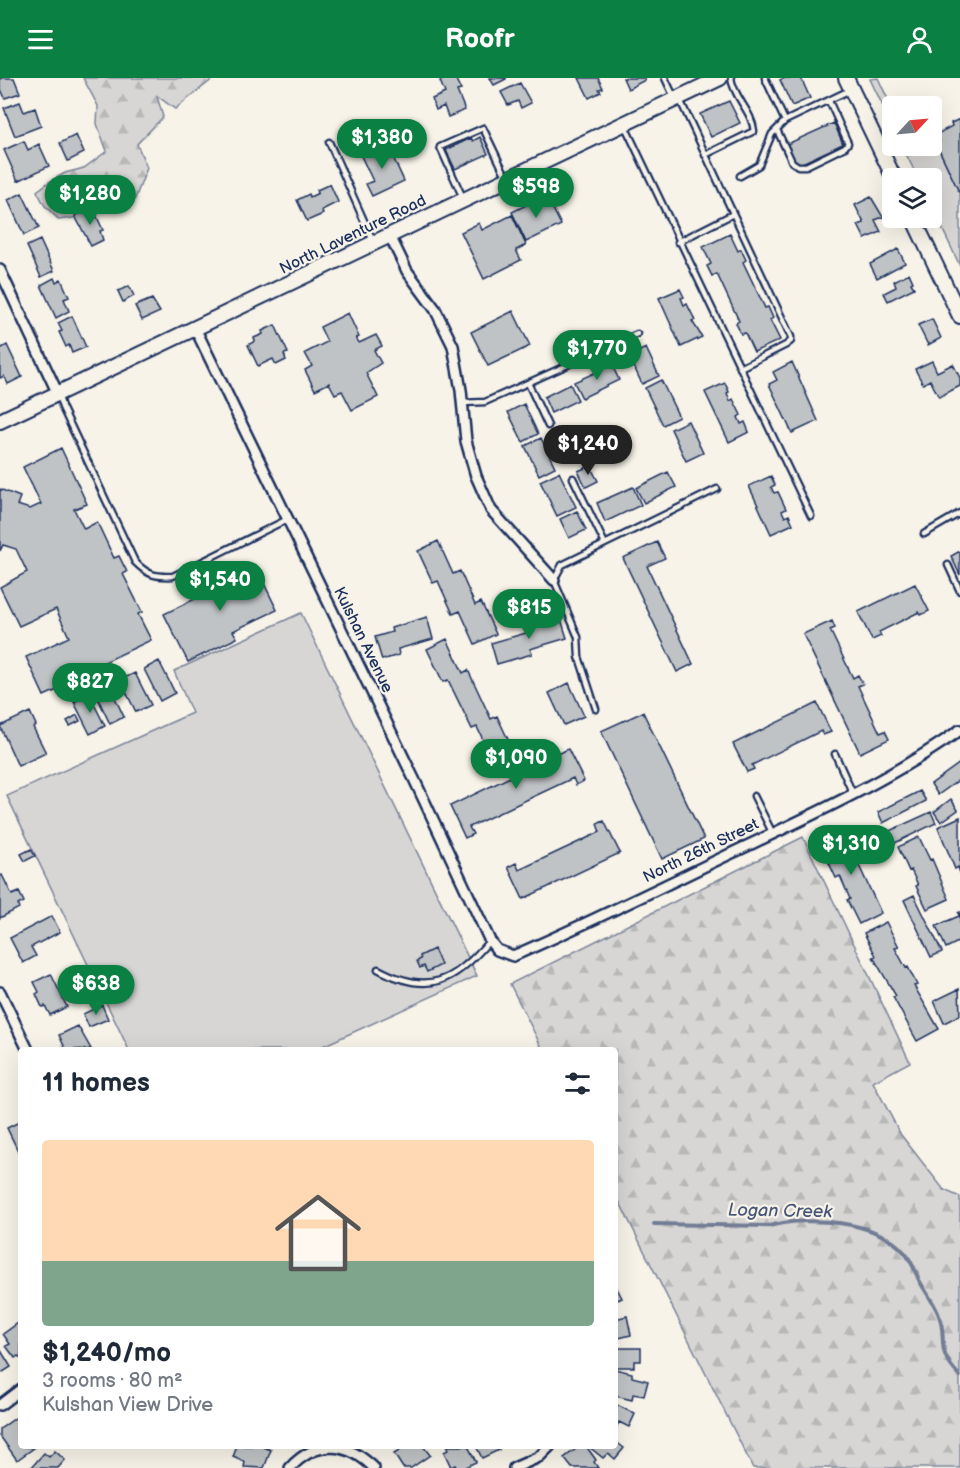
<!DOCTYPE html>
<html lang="en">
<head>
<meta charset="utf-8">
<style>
  :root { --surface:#fff; --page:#f6f6f7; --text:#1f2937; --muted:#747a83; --line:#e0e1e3; --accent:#0b8043 }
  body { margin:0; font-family:"Balsamiq Sans",sans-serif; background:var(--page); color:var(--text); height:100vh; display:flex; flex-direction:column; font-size:22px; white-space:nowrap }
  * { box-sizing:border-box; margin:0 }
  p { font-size:20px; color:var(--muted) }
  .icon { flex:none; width:33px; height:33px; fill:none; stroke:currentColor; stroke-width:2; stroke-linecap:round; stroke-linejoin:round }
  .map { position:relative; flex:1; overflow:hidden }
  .drawer { position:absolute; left:18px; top:969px; width:600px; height:402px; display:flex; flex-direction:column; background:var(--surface); border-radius:6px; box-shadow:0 6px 24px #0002 }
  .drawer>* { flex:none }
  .needle { width:39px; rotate:64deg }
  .buttons { position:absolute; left:882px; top:18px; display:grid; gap:12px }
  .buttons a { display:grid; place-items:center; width:60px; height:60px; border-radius:6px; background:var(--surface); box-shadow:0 6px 24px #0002; font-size:30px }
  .price { position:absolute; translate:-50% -51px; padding:0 14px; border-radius:21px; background:var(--accent); color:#fff; font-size:20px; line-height:39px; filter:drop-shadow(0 2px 3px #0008) }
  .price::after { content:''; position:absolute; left:50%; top:36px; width:18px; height:14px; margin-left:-9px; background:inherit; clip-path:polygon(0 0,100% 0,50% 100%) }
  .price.on { background:#222; color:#fff }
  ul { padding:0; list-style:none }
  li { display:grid; align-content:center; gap:12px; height:318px; padding:0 24px }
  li+li { border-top:2px solid var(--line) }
  li span { display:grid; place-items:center; height:186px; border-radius:6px; color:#555 }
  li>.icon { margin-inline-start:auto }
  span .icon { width:108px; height:108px; fill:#fffc; stroke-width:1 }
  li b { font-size:26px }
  h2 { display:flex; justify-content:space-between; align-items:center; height:72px; padding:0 24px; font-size:26px }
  header { display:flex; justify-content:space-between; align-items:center; height:78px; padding:0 24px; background:var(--accent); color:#fff; font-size:27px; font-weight:600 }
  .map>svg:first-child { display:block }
</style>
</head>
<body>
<header><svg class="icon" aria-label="menu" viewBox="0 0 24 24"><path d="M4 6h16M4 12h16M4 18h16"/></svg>Roofr<svg class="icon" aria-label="person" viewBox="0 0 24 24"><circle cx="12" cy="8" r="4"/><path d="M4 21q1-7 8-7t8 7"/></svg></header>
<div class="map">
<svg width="960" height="1390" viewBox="0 0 960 1390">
  <defs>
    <pattern id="forest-firs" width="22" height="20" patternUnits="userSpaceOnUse" patternTransform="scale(1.5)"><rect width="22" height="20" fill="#d7d6d4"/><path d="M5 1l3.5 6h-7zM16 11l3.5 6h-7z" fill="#b8b8b8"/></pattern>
  </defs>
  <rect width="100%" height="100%" fill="#f7f3e8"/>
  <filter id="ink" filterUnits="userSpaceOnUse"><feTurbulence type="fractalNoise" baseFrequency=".0167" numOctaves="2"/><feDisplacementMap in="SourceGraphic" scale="12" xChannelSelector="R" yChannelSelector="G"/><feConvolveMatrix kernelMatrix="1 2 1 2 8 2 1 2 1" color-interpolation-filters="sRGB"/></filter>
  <g filter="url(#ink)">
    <path fill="#d7d6d4" stroke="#798299" stroke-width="1.5" d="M878,0L892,30V47L870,1Z
      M932,64L936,65L960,116V188L932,129V100H918L902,68H932Z
      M301,535L477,898L314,972H129L7,718L192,635L174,593Z"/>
    <path fill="url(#forest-firs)" stroke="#798299" stroke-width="1.5" d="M83,0H214L175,31L157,18L163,39L137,66L147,90L133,126L89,130L80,139L59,142L45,128L37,113L49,104L65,95L84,90L107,73L97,46L98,28Z
      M803,759L910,984L873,1004L901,1057L944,1112L960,1119V1390H753L615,1115V972H543L510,906Z"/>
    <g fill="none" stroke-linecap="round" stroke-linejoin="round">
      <path stroke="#727c95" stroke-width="4" d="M654,1146L769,1148C807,1138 877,1142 904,1174C911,1181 915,1193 919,1202C925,1213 933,1223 938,1235C949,1260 933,1272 960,1298"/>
    </g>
    <path fill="#c0c3c5" stroke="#1b2f5e" stroke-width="1.5" d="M0,0H14L20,15L5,20L0,9Z
      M447,0H455L461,12L457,13L465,32L448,39L444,28L436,32L432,21L445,15L440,3Z
      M490,0H506V1L494,7Z
      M579,0H598L603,10L599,11L601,14L589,20Z
      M623,0H644L645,2L628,11Z
      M785,0H801L810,20L792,28L780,2Z
      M520,5L531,25L521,30L518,23L508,27L501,14Z
      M729,23L740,45L711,59L700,36Z
      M20,24L24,34L35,30L41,48L15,58L4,30Z
      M960,41V116L936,65L940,63L937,56L952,48L951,45Z
      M834,45L843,66L800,86L796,85L787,66Z
      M76,57L84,75L68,83L60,65Z
      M480,59L488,76L455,91L446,72L471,60L473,63Z
      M24,63L28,72L39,66L49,88L18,103L4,72Z
      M387,66L404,103L372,118L366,106L373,103L361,78Z
      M330,106L338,124L322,132L323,136L307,143L297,122L309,116L310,119L318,115L317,112Z
      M22,115L39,150L24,157L8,122Z
      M546,117L561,147L526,164L512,134Z
      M871,119L883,139L875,142L881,154L865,161L858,147L864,145L855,127Z
      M92,128L103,152L100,153L103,162L91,168L75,138Z
      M512,137L526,167L516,172L521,182L484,201L461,154L479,145L482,152Z
      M730,156L738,173L741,171L746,182L743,184L765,230L768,229L773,240L770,242L780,262L754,274L745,255L741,256L736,245L739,243L717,196L712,198L707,188L711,186L703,169Z
      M40,162L54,193L41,199L27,168Z
      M898,171L905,185L877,200L870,186Z
      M909,195L913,204L911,205L914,210L888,223L884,215L896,209L894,203Z
      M54,200L56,204L61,201L69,219L64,221L69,233L56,240L41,207Z
      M129,208L134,218L123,224L118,213Z
      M680,211L684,219L681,220L684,227L687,226L695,242L692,243L702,259L681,269L659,220Z
      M152,221L160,234L142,242L135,228Z
      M513,233L530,268L488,288L471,254Z
      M348,235L359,259L356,260L359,265L376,257L382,268L374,272L381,285L366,295L378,319L352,332L342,313L335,316L329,305L315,312L305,292L312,288L305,275L327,264L320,249Z
      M72,238L86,269L72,275L69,267L66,269L59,254L62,253L58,245Z
      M932,241L941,260L928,267L918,247Z
      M275,247L288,275L284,276L286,282L276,287L273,281L258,288L248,267L255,263L254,260L263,256L262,253Z
      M7,267L22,299L8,306L4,298L0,300V271Z
      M646,270L659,298L642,306L629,278Z
      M932,283L937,294L953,286L960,300V308L939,319L930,302L923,306L915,291Z
      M792,284L818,343L792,355L769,306L777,302L773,294Z
      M612,287L619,302L582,320L574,304Z
      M661,302L679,339L663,347L645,310Z
      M725,305L729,314L727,315L730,323L733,321L741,337L738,339L741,346L745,344L749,354L729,364L705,314Z
      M570,306L578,322L551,335L544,319Z
      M524,326L538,356L523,364L508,334Z
      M688,343L703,375L686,383L671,351Z
      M541,360L555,389L539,397L525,368Z
      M61,370L87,426L74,431L84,451L97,444L114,480L119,478L127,494L123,496L142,534L138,536L151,562L94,589L97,594L44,618L26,579L69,559L56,531L19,548L0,509L27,494L16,471L3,467L0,473V411L20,419L17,427L30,431L41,426L23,389Z
      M590,388L598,403L586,409L578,393Z
      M559,394L576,429L557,438L540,403Z
      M668,394L676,409L644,425L636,410Z
      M771,398L775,407L771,409L774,415L778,414L786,431L782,433L785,439L789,437L793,446L771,456L749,408Z
      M633,409L641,427L605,444L597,425Z
      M577,433L586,452L569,460L560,441Z
      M438,463L453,496L460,493L475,527L481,524L496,556L475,566L460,533L453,536L438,503L433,505L418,473Z
      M657,464L665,480L647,488L693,586L677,594L623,480Z
      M960,473V497L951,478Z
      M255,487L277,532L233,553L237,560L188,584L164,536L201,518L196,508L217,498L220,504Z
      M915,506L929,533L921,537L919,534L879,554L881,558L872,562L858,534Z
      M560,538L567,560L530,571L532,576L497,586L491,565L526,555L524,548Z
      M427,539L433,561L398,571L399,577L382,582L375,559L392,554L391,550Z
      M832,543L835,550L830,552L853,600L858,597L863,606L858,608L880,655L885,653L889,661L860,675L803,556Z
      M447,561L463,595L468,592L491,641L497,638L513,672L492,681L477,649L472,651L448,602L443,604L427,571Z
      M159,583L175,615L160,623L144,591Z
      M135,595L151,627L136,634L120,602Z
      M569,605L584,638L564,647L549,615Z
      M109,607L124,639L110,646L95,614Z
      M89,616L105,648L90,656L74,624Z
      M817,625L831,654L823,657L821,653L752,687L754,691L747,694L733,666Z
      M30,634L36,647L33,649L46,675L18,688L0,648Z
      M643,634L704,761L662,781L601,653Z
      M77,637L80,643L70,648L67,643Z
      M568,671L584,703L576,707L573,700L469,749L473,756L465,760L450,728Z
      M960,685V701L938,717L931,706Z
      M920,713L926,723L883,745L878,734Z
      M951,721L958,732L941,744L934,734Z
      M931,734L936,745L893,766L887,754Z
      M960,739V795L958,789L955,791L938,749Z
      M604,743L620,775L523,821L508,789L516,785L519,792L600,754L597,746Z
      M842,751L881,835L859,846L847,822L850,821L840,798L836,800L829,785L832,784L820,761Z
      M919,759L930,782L932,781L949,821L927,831L916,808L918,807L911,792L909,793L898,769Z
      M31,771L35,778L25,783L21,776Z
      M2,797L12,817L19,814L24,824L18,827L19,830L0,840V798Z
      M914,817L942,874L931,879L904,822Z
      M960,834V863L946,870L936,848L959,838L958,835Z
      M52,838L60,854L31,869L36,878L23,885L10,860Z
      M886,844L899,869L895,870L906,890L908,889L917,907L914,908L939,951L917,963L893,919L896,918L873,879L876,878L864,855Z
      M434,871L441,887L427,894L424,888L420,890L417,883L421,881L420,878Z
      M51,896L67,929L50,937L45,928L42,929L36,916L39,914L34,904Z
      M959,911L960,937L944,945L934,923Z
      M102,927L108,941L89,949L83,936Z
      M78,948L91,971L66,972L59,957Z
      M21,1043V1079L7,1050Z
      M615,1208H616L622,1220L615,1223Z
      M627,1238L631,1257L615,1261V1241Z
      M18,1245L21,1249V1281L18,1278L15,1280L6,1268L10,1266L3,1256Z
      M615,1270H641V1283H634V1289H615Z
      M0,1271L11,1289L0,1296Z
      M615,1291L632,1295V1299L648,1303L644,1318L633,1316L632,1322L615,1318Z
      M615,1326L635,1336L629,1349L619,1344L617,1348L615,1347Z
      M18,1338L21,1342V1368L34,1370L17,1382L0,1358V1351Z
      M615,1363L624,1370L615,1381L608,1375L603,1380L588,1368H615Z
      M237,1368H261L271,1372L264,1390L244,1389L245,1384L233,1379Z
      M407,1368H423L430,1377L411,1390H403L394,1376Z
      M446,1368H468L476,1384L463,1390H457L455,1387L451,1389L444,1374L448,1372Z
      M476,1368H497L499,1372L482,1380Z
      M580,1368H586L596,1382L594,1384L598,1390H572L564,1380Z
      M55,1373L65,1382L58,1390H31L44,1375L49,1379Z"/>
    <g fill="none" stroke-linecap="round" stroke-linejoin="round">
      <defs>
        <path id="lane" d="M665,0L674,19
          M765,0L785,43L850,12
          M680,22L791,259V263L786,267L740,290
          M625,48L811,438
          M777,52L792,84L798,88H806L845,69L848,65L829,23
          M329,64L373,163
          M705,77L754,53C752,33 734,20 731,0
          M740,98L759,87L772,56L785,43
          M463,120L440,69L483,50L506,98
          M678,164L733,136
          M528,305L548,348
          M59,319L62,329L135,484C148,497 155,499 173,498L288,441
          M462,325L485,324L637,256
          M573,400L605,466
          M924,456L960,435
          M948,487L960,513
          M596,631L579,579L578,559L554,502L562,487L717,411
          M835,676L853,716
          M754,718L773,756
          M378,891C428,918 455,904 489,863"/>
        <path id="street" d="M390,158L407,193L435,231L453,268L461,312L466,363L476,398L491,432L554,502
          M0,192L58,316
          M195,250L415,703L490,863L497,872L513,878C587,846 659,810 732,775C810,738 890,702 960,652
          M0,914L28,972
          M0,1327L21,1311
          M290,1390C316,1362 347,1363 374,1390
          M514,1390L539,1379L550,1368"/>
        <path id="secondary" d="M846,0L894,100
          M913,140L960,238
          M0,343L720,0"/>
      </defs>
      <use href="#lane" stroke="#1b2f5e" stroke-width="9"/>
      <use href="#street" stroke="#1b2f5e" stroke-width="14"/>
      <use href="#secondary" stroke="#1b2f5e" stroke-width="18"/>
      <use href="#lane" stroke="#f7f3e8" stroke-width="4.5"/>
      <use href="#street" stroke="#f7f3e8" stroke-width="9"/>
      <use href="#secondary" stroke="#f7f3e8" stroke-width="14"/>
    </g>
  </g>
  <g text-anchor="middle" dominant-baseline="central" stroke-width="4.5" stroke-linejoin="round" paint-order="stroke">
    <g font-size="16" fill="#1b2f5e" stroke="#f7f3e8">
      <text transform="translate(353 157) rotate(-26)">North Laventure Road</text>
      <text transform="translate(363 562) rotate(64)">Kulshan Avenue</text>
      <text transform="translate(701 773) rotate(-26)">North 26th Street</text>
    </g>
    <g font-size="18" font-style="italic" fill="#465679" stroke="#f7f3e8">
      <text transform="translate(780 1133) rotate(1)">Logan Creek</text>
    </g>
  </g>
</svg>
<div class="buttons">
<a><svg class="needle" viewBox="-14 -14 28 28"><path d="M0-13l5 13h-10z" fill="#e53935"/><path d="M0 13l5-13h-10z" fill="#747a83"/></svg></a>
<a><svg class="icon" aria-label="layers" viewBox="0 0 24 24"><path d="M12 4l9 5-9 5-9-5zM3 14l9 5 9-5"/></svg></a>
</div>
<b class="price" style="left:382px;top:92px">$1,380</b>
<b class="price" style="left:536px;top:141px">$598</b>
<b class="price" style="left:90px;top:148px">$1,280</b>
<b class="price" style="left:597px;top:303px">$1,770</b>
<b class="price on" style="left:588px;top:398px">$1,240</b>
<b class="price" style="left:220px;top:534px">$1,540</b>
<b class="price" style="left:529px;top:562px">$815</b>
<b class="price" style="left:90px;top:636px">$827</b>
<b class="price" style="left:516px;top:712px">$1,090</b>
<b class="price" style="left:851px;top:798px">$1,310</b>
<b class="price" style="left:96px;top:938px">$638</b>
<section class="drawer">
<h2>11 homes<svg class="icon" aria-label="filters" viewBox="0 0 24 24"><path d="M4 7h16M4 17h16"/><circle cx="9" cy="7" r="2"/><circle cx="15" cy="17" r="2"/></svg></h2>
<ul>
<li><span style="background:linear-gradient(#ffd9b3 65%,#7fa58c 0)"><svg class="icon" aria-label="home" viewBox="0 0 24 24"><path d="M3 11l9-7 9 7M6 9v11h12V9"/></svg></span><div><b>$1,240/mo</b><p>3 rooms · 80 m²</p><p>Kulshan View Drive</p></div></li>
</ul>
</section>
</div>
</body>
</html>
